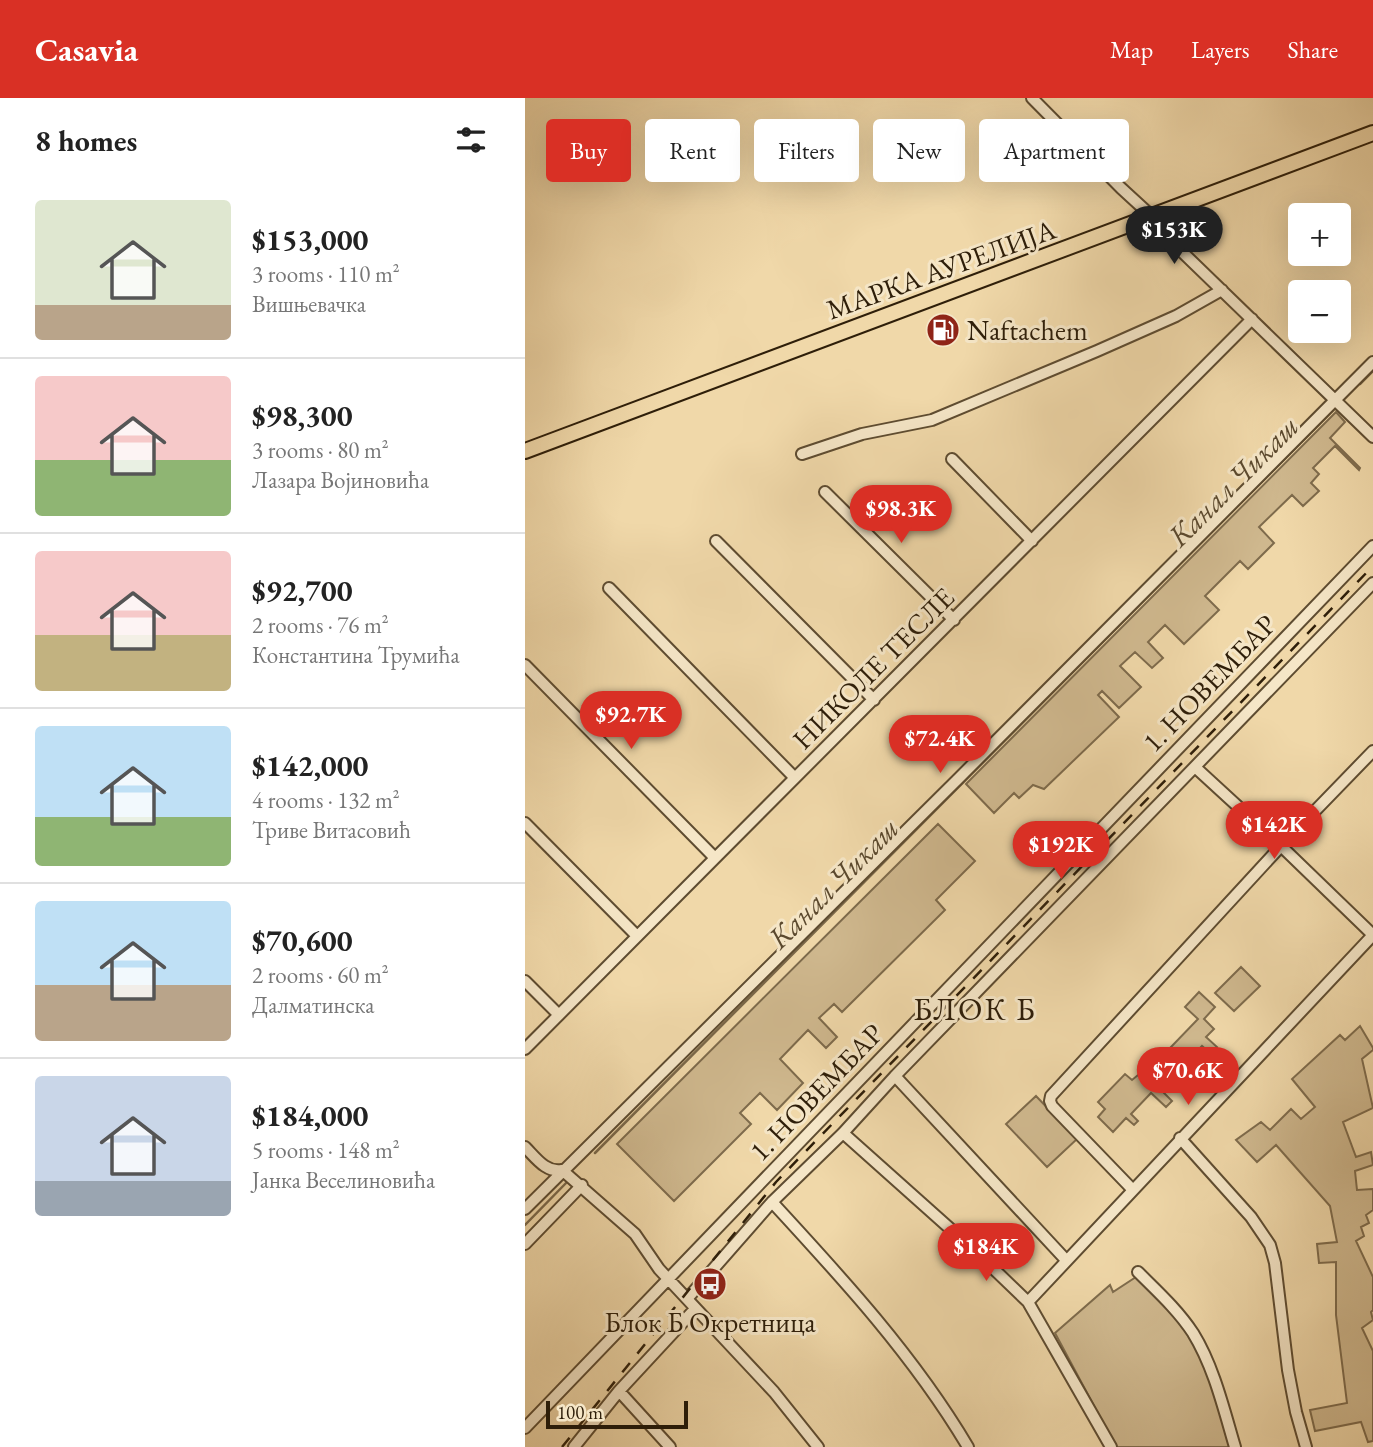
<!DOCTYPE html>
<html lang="en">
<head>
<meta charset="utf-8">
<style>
  :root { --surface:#fff; --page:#f6f6f6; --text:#222; --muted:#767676; --line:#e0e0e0; --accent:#d93025 }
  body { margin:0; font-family:"EB Garamond",serif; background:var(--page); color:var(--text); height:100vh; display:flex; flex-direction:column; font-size:26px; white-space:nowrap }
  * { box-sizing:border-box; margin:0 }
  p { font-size:23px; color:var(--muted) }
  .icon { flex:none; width:38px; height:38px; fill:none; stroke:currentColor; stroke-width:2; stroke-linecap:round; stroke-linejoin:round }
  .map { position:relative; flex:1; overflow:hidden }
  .drawer { display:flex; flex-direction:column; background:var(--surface); width:525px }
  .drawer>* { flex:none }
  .top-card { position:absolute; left:21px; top:21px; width:665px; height:63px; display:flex; gap:14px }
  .tools { position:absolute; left:763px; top:105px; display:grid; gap:14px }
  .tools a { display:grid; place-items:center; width:63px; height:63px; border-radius:7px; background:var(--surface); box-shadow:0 7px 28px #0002; font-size:35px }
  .scale { position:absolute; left:21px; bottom:18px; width:142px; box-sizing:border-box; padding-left:7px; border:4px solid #2e1e09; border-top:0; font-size:19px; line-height:24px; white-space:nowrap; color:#2e1e09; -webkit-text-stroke:5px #f5e6c7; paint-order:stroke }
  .price { position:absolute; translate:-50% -60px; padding:0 16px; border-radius:24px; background:var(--accent); color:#fff; font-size:23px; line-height:46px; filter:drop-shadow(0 2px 4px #0008) }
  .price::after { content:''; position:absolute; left:50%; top:42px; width:21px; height:16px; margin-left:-10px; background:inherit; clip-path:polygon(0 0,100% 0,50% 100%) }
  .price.selected { background:#222; color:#fff }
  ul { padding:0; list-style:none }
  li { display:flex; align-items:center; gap:21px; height:175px; padding:0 35px }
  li+li { border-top:2px solid var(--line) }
  li span { display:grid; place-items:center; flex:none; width:196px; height:140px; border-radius:7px; color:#555 }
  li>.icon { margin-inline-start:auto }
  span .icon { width:84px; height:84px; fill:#fffc; stroke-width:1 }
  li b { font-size:30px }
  h2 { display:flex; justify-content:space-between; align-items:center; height:84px; padding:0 35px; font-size:30px }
  .chip { padding:0 24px; border-radius:7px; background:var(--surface); box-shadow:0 7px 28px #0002; font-size:24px; line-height:63px }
  .chip.selected { background:var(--accent); color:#fff }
  header { display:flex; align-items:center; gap:42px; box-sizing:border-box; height:98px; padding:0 35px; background:var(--accent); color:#fff }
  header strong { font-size:33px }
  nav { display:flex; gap:38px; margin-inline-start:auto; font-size:24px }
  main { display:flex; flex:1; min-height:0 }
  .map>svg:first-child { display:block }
</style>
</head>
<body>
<header>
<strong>Casavia</strong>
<nav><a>Map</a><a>Layers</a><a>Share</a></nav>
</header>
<main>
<section class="drawer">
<h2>8 homes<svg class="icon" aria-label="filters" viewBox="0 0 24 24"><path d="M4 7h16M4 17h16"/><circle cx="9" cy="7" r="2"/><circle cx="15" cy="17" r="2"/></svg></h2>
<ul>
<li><span style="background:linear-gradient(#dfe7d0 75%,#b9a48a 0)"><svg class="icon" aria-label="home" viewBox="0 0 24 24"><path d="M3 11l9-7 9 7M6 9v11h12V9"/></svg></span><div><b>$153,000</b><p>3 rooms · 110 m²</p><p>Вишњевачка</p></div></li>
<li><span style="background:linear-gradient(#f6c9c9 60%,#8fb573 0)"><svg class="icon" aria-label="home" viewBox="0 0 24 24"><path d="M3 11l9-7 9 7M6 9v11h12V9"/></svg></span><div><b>$98,300</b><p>3 rooms · 80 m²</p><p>Лазара Војиновића</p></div></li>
<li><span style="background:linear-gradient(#f6c9c9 60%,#c2b280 0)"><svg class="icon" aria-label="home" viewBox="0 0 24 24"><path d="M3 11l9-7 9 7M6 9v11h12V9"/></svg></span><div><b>$92,700</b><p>2 rooms · 76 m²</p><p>Константина Трумића</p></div></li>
<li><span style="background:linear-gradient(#bfe0f5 65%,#8fb573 0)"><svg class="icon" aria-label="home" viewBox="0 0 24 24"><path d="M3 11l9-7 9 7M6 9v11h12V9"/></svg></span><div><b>$142,000</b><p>4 rooms · 132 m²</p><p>Триве Витасовић</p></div></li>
<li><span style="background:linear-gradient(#bfe0f5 60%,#b9a48a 0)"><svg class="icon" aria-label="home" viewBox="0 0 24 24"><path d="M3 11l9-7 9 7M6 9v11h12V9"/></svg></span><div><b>$70,600</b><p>2 rooms · 60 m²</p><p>Далматинска</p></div></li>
<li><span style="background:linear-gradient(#c9d6e8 75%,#9aa5b1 0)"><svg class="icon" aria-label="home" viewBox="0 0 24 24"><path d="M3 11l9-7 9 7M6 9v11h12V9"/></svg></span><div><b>$184,000</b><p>5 rooms · 148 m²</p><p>Јанка Веселиновића</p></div></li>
</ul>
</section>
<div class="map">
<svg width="848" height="1349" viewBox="0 0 848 1349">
  <rect width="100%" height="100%" fill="#f0d8a9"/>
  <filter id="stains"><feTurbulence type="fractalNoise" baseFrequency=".00286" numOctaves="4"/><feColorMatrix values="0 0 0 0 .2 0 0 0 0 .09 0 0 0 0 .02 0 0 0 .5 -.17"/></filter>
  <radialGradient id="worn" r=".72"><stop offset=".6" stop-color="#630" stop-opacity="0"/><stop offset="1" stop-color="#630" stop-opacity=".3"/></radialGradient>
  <path fill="#cfb88e" stroke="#7e6b4c" stroke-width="2" d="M811,314L820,324L805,340L835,370L834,372L810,348L788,370L794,376L786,385L794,393L778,408L767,397L734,429L749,445L723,471L715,463L680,498L694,512L659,546L640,527L623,544L638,560L627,570L610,554L595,568L616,589L594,610L577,593L573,597L594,619L519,691L508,687L494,700L489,695L469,715L441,686Z
    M413,726L450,763L411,802L420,812L317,914L309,906L294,920L312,939L301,950L283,932L255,961L278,985L252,1012L235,995L215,1015L226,1026L149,1103L92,1046Z
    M716,869L735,888L709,913L690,895Z
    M674,894L690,909L679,921L689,931L681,939L692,949L686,956L677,948L662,964L646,949L673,921L660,909Z
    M835,928L848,950V952L837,961L848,1010L818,1024L831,1059L846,1054L848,1067L830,1073L832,1092L848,1091V1112L841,1117L844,1125L836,1129L839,1138L831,1143L848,1179V1212L846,1214L848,1222L837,1230L848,1253V1343L843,1344L836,1324L790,1333L785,1312L822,1305L811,1217V1164L794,1165L792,1146L812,1144L805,1108L751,1047L732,1064L711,1042L736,1024L745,1032L766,1011L776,1021L790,1009L767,981L815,937L820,942Z
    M631,967L645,979L635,991L647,1003L641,1009L626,995L606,1016L613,1023L609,1027L601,1020L588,1034L573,1019L580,1011L573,1004L600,976L607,982L613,977L617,981Z
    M511,998L552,1041L522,1069L481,1026Z
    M611,1179C631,1199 655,1220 668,1245C686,1278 696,1314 707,1349H591L530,1235L585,1187L588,1194Z"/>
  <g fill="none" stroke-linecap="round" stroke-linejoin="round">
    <path stroke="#7b6849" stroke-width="2.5" d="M835,286L848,273
      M70,1055L812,308
      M0,1127L44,1082"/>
    <defs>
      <path id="minor" d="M507,0L596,90L633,124L652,149L848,339
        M277,356L337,336L407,322L572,253L651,218L697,192
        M427,361L507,443
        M300,394L429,522
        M191,443L349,602
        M84,490L270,680
        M0,567L190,760
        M670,669L756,748L848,837
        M0,725L112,838
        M0,883L34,917
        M0,951L727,221
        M370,978L541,1162
        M318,1035L449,1152L503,1204L586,1349
        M655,1040L726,1119L745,1147L750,1165L763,1272L771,1314L781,1349
        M0,1049C11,1060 21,1075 37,1072L110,1136L134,1171L249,1294L293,1349
        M607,1091L527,1008L525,1003L526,998L756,748L848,653
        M247,1104C318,1181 389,1258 443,1349
        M0,1111L434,680L848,264
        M0,1146L57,1087
        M613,1174C632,1193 653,1212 668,1235C689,1269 699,1312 710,1349
        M162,1201L247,1104L318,1035L370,978L848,485
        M503,1204L848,837
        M94,1293L145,1349
        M0,1330L848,448
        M49,1349L94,1293L170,1211"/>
      <path id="major" d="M0,353L848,35"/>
    </defs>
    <use href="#minor" stroke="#5e4c31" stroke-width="14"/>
    <use href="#major" stroke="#2e1e09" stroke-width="18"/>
    <use href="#minor" stroke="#f5e6c7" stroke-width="10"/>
    <use href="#major" stroke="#f0d8a9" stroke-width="14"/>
    <path stroke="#2e1e09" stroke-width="2.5" stroke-dasharray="12 12" stroke-linecap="butt" d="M37,1349L251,1084L848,468"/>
  </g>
  <defs>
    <symbol id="fuel-disc" viewBox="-11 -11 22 22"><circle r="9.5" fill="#8f2418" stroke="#f5e6c7"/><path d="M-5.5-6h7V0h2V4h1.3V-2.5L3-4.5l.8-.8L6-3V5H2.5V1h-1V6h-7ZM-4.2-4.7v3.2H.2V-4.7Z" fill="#fff"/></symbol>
    <symbol id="bus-disc" viewBox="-11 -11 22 22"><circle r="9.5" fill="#8f2418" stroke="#f5e6c7"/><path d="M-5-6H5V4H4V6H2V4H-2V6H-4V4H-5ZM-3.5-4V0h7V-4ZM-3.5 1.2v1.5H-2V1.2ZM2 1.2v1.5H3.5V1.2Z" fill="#fff"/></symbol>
  </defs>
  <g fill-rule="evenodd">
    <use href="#fuel-disc" x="399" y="213" width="38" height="38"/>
    <use href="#bus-disc" x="166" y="1167" width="38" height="38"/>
  </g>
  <g text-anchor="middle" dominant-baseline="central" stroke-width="6" stroke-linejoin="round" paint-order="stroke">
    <g font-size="28" fill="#2e1e09" stroke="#f5e6c7">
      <text transform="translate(416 171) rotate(-20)">МАРКА АУРЕЛИЈА</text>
      <text transform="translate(348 570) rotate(-45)">НИКОЛЕ ТЕСЛЕ</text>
      <text transform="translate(684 585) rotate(-46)">1. НОВЕМБАР</text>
      <text transform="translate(291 994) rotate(-46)">1. НОВЕМБАР</text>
    </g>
    <g font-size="28" fill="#2e1e09" stroke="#f5e6c7" text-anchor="start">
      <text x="442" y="232">Naftachem</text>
      <text x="185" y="1224" text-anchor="middle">Блок Б Окретница</text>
    </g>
    <g font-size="30" font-style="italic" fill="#5b492e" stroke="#f5e6c7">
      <text transform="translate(708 383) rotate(-45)">Канал Чикаш</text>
      <text transform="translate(308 785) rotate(-45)">Канал Чикаш</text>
    </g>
    <g font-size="32" letter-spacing="2" fill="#2e1e09" stroke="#f5e6c7">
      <text x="450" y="911">БЛОК Б</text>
    </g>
  </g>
  <rect width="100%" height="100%" filter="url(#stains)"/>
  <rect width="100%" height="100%" fill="url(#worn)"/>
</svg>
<div class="tools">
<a>+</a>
<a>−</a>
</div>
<div class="scale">100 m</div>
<b class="price selected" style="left:649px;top:168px">$153K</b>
<b class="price" style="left:376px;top:447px">$98.3K</b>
<b class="price" style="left:106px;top:653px">$92.7K</b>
<b class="price" style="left:415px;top:677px">$72.4K</b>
<b class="price" style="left:749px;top:763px">$142K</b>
<b class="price" style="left:536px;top:783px">$192K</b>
<b class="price" style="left:663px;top:1009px">$70.6K</b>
<b class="price" style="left:461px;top:1185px">$184K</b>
<div class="top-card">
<a class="chip selected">Buy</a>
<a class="chip">Rent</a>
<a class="chip">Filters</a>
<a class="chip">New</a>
<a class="chip">Apartment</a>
</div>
</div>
</main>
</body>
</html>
